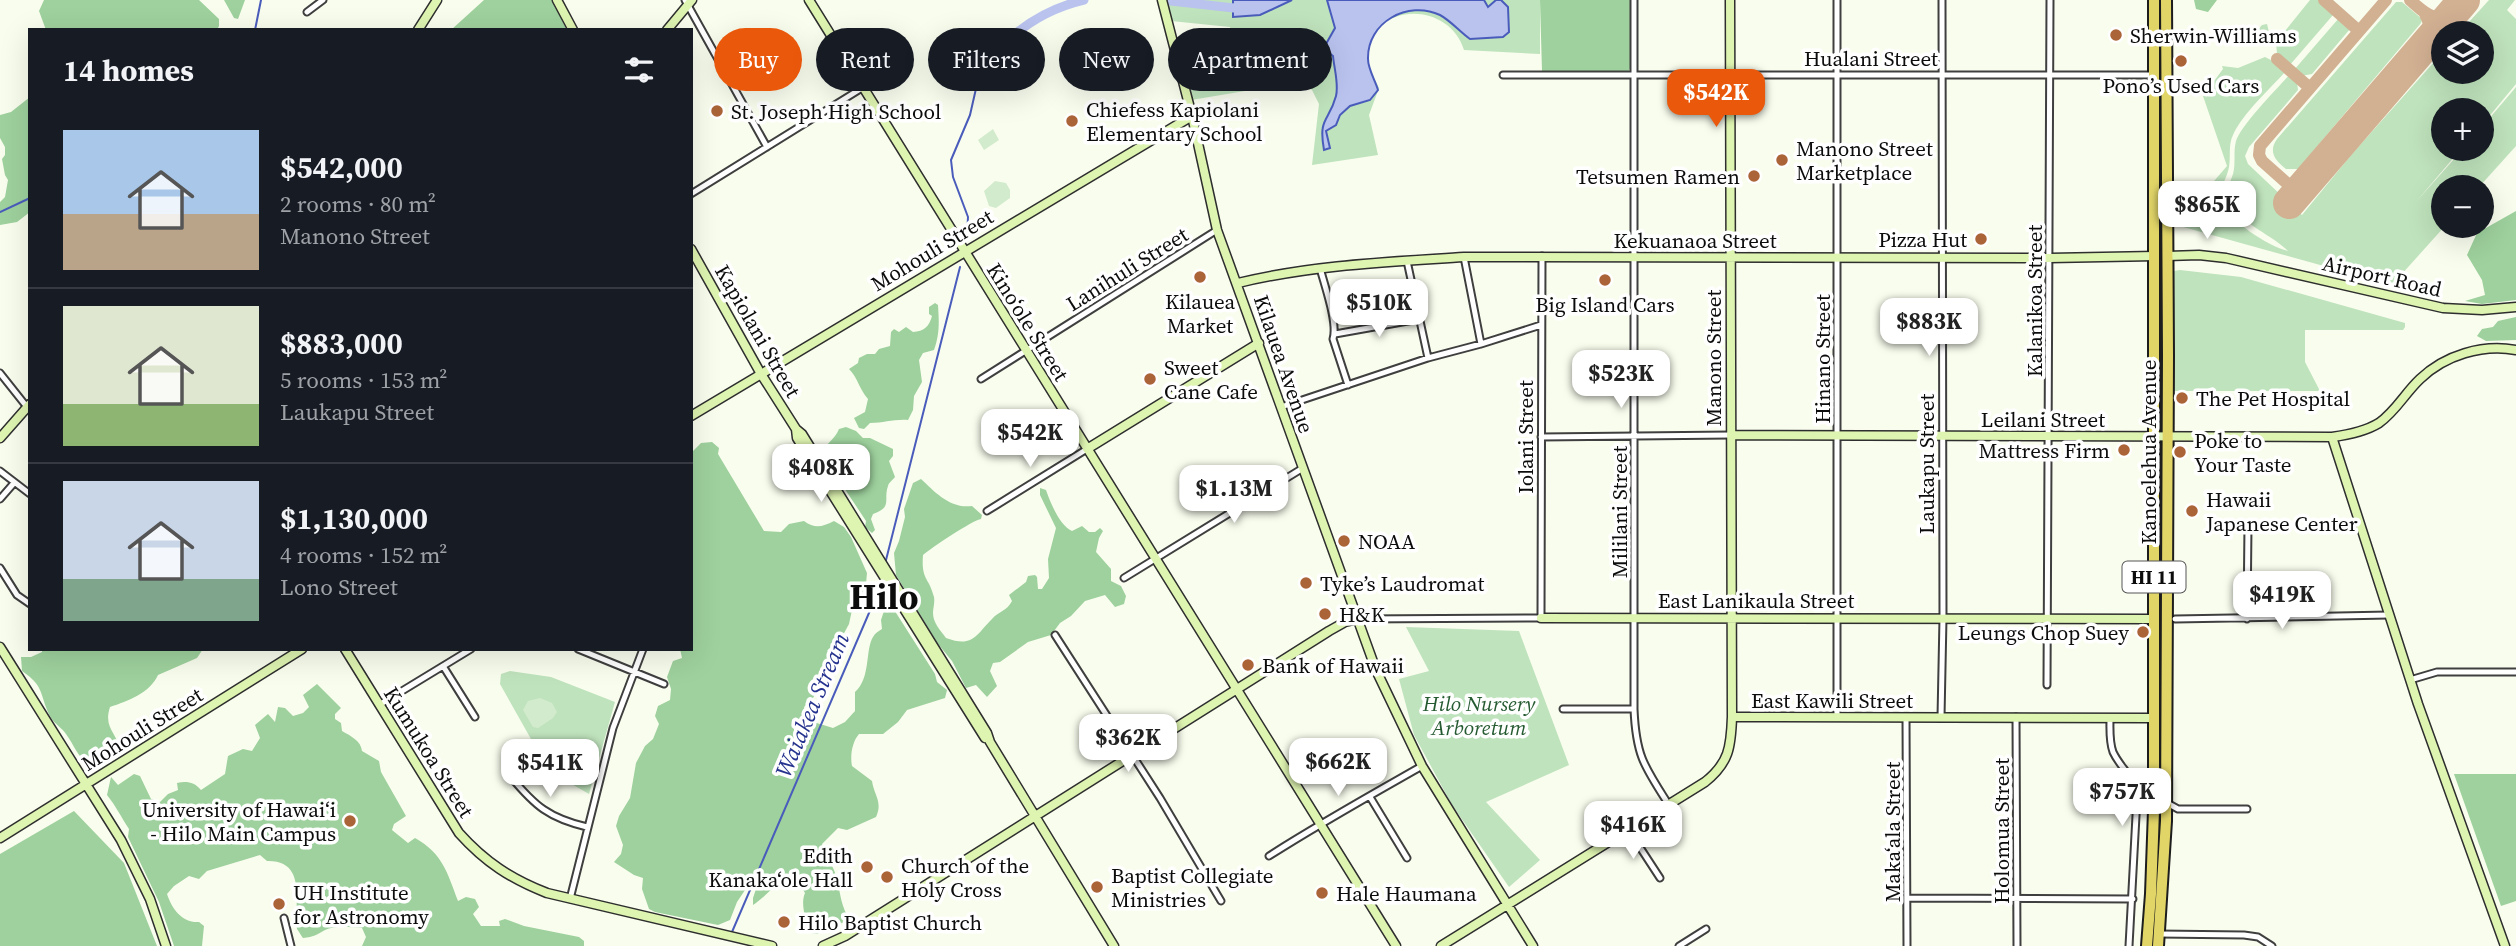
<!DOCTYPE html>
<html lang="en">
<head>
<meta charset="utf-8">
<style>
  :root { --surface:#171b24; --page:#242831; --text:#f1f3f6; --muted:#9ea1a6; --line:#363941; --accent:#ea580c }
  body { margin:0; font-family:"Source Serif 4",serif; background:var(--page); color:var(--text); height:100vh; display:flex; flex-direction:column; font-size:26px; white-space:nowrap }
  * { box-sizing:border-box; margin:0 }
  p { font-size:23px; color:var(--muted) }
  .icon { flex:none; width:38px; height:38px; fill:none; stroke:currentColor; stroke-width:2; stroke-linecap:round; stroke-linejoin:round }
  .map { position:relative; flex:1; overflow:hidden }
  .details { position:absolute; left:28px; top:28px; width:665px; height:623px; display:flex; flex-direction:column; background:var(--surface); border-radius:0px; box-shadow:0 7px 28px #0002 }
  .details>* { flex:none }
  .banner { position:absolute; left:714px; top:28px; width:665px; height:63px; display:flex; gap:14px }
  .buttons { position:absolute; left:2431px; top:21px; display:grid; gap:14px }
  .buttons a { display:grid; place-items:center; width:63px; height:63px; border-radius:50%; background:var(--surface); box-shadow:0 7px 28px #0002; font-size:35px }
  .price { position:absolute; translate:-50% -60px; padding:0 16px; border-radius:14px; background:#fff; color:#222; font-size:23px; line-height:46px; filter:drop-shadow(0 2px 4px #0008) }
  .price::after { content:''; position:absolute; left:50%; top:42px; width:21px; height:16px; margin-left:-10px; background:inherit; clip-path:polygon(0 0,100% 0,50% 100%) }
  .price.on { background:var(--accent); color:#fff }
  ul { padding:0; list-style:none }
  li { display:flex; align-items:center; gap:21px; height:175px; padding:0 35px }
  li+li { border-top:2px solid var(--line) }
  li span { display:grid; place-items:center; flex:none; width:196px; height:140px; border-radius:0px; color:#555 }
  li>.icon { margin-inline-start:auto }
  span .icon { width:84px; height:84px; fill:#fffc; stroke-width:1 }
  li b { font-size:30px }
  h2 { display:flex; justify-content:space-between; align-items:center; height:84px; padding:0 35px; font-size:30px }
  .pill { padding:0 24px; border-radius:32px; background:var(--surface); box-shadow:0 7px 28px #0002; font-size:24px; line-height:63px }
  .pill.on { background:var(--accent); color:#fff }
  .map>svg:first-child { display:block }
</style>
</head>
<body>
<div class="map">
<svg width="2516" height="946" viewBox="0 0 2516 946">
  <rect width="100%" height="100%" fill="#f9fdee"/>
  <path fill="#bfe3bc" d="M1167,0H1540V54L1464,50C1449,0 1370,1 1368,57C1368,68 1375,79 1379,88L1369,115L1378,155L1312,165L1319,104L1312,90L1299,82L1191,100L1187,85L1235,56L1230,27L1171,21Z
    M2310,0H2319L2333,15L2289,66L2277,54L2276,42Z
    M2489,0H2515L2507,10L2516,19V84L2482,125V110H2443V149H2461L2415,203L2463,149H2482V127L2516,87V146L2479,187H2443V226H2445L2392,285L2176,225L2227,166L2203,96L2223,69L2222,66L2238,68L2265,57L2273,61L2285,72C2269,90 2243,113 2233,135C2228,145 2231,156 2229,167C2227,178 2220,186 2222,198C2226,220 2268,246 2288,251C2272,235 2244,225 2230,204C2223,193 2230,184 2233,174C2236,163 2233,152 2236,141C2241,125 2277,89 2290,74L2297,82L2298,90L2249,147L2245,156L2248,164L2302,215L2352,154L2443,52V72H2482V33H2459Z
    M2396,2H2402L2422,19L2421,23L2298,169H2286C2275,160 2268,152 2277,139Z
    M2339,18L2350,29L2312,74L2301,76L2294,70Z
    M2267,24L2271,40L2269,43L2255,33L2262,25Z
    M2180,270L2241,277L2405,323V327L2403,330H2305V362L2320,391H2171L2172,275L2174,271Z
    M1406,627L1519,631L1569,765L1486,802L1540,860L1509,887L1452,805L1414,735L1399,679L1429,671Z
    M510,671L551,677L615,702L589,794L549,771L500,684L501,674Z"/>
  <path fill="#9ed19d" d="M44,0H199L219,19V26L217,30H46L39,11Z
    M224,0H245L238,19L234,18Z
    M484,0H552L567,30H451Z
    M1540,0H1632V65L1628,72L1542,71Z
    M2194,0H2217L2208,12L2196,9Z
    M30,97V212L17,222L0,225V202L5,197L8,180L5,175L2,159L5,155V147L0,138V115L11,112Z
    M2516,211V300L2482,304L2465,301L2485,295L2482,280L2467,255L2477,233Z
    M935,303L938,305C939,321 940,333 934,350L923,353L919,360L922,382L914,396L913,410L908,420C894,419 884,423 870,423L864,429L859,428L854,418L865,412L868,399C859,389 858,378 849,369L858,363L859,358L867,354H875L879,349L890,346L891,332L894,329L899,332L906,327L913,332C924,331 929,327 932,316L929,314V307Z
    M2516,317V340L2486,341L2477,336L2482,329L2493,327L2498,321Z
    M846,427L856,431L863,438H870L893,449V456L889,461L895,477C893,480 889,482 888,486C883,500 893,507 873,514L871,519L875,530L872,533L865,527L866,521L823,456L822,451C827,443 835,439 839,429Z
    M712,442L719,448L718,454L764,531L781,532L789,524L804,521C815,529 822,527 834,521L844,527L851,537L867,573L866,584L859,603L852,610L849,624L836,648L828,670L813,698L804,707L807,720L833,728L845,722L855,711V692C871,678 865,650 873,637C875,633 879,631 882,629L881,620L886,605H891L935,674L937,682L947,690L945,698L907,710L898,722L883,734H859C852,742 850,756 852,766L872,781C874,795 883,802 876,817L847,830L838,828L822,844C825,856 833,864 836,876C840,889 840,902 847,915L844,922L817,934L811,933C806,922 800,904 805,893L796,878L790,875C780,878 765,898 753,905V898L756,889L747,887L737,902L730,920L718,925L655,912L649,909L642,889L643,878L634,875L614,862L621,854L623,845L616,826L619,816L630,798L636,763L645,746L653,739L659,724L655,716L658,706L670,700L671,689L667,677L673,661L682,658L680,649H691L692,452L701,443Z
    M921,479C935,492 950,509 972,506L982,515L981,519C973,520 931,548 923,555C921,580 929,577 934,597C935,603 933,608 933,613C933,623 941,631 946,638C973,648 976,635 992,619C999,611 1007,611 1012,601L1009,595L1026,582L1028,576L1035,575L1037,577L1038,589H1042L1049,578L1048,559L1056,528L1040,495V488L1046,490C1050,502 1060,526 1072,531L1082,526L1089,532H1095L1100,528L1103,531L1099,538L1096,552L1111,569V581L1121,586L1126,596L1124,604L1115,607L1105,595L1085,601L1071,616L1060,623L1051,635L1028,642L1000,662L993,663L990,671L997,686L987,697L976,685L966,688L952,661L938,644L896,575L894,553L899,541L905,517L904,509L913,483Z
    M42,649H203L197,658L158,675C150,693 128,701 110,707C102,731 122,734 118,755L101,767C79,765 77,749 66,734C62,728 55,724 51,718C39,696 46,687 22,671L21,657H31L42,652Z
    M317,684L341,708L335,714V719L341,723L342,731C351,736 361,741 362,751L379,761L381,772L406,816L394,824L392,830L408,843L415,838C443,854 447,872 458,901L466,897L475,899L479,907L473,914L481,926H500L499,921L505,919L524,926L579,937L584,941V946H362L366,937L362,928C351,927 335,925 325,930C316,935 314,937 303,938C302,937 298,930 297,929C293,907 309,860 267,861L260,855L207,871L199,879L189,876L174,886L167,894C172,909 182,923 199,922L204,926L202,946H174L159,902L128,837L129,829C121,817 116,806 107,795L111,777L118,785L134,774L140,776L151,799L160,802L168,794L178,790L177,783C187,781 194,782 201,790L225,774L228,756L243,749L252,751L260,738L255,725L268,714L275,722L278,707L285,708L293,716L303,713L309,707L303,695Z
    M2454,774H2516V901L2501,906Z
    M74,811L124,863L157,946H0V854Z"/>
  <path fill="#d3ebcd" d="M993,129L999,140L984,150L978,140Z
    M995,181L1006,183L1010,190V198L996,208L989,206L984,191Z
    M540,698L552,703L557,712L553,718L538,728L533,727L523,710L528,701Z"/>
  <path fill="#b9c3ee" stroke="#4a5cbb" stroke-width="2" d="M1233,0H1292L1260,15L1233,17Z
    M1327,0H1484L1488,7L1496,0H1501L1508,7L1509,32L1503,37L1470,39C1460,32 1451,21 1440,15C1408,0 1367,22 1368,59C1368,69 1375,80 1378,90L1370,100L1350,106L1340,115L1336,125L1326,131L1330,148L1324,150C1318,117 1329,122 1336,96C1339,84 1334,68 1333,56L1328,52L1326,44L1335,28Z"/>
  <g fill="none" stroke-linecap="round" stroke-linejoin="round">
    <path stroke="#4a5cbb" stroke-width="2" d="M255,30L261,0
      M0,212L30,198
      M967,235L968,217L953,177L951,160L970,115L980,71
      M885,564L960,267
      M732,932L878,592L881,580"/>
    <path stroke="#b9c3ee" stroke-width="9" d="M1162,0L1234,8L1243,6
      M980,71C1006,36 1041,10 1084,0"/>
    <path stroke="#d2b092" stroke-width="12" d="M2324,0L2359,31
      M2410,0C2429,17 2436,24 2458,7
      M2425,14L2431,28L2426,44
      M2277,59L2310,88
      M2298,193L2262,161L2259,155L2260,146L2386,0"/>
    <path stroke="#d2b092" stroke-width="32" d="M2289,203L2464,0"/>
    <defs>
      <path id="street" d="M685,0L767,147
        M1634,0V709C1636,756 1644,766 1669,805
        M1837,0V717
        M307,12L323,0
        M1503,75H2154
        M691,194L862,88
        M1464,257L1481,344
        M1407,261L1428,358
        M1320,268C1325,287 1338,323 1333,339L1348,385
        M1335,334L1419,319
        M0,373L27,407
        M981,379L1217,230
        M1281,407L1428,358L1481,344L1541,325
        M1541,437L1731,435
        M0,471L30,494
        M0,499L14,483
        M987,511L1087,449
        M0,568L17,595L30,604
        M1124,578L1303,468
        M1358,619L1541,618L1542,256
        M2175,619L2389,615
        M2247,619L2248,526
        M1055,635L1160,798L1221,901
        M578,649L664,684
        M443,666L475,717
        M2410,680L2437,672H2516
        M2047,685L2050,0
        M379,705L471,649
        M1563,709H1634
        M1906,717L1907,946
        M1941,717L1943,618L1942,0
        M2016,717L2017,946
        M2110,718C2110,729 2109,741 2113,752C2121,769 2135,777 2137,797L2129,946
        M511,777C535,806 549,818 587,827
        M1370,797L1407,858
        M2167,803L2178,809H2247
        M1628,829L1660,878
        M1269,856C1319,824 1371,795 1422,766
        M1907,898L2133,899
        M570,899L613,728L643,649
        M284,918L291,946
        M2159,934L2244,935L2258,937L2272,946
        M1679,946L1706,929"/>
      <path id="secondary" d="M557,0L573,30
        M809,0L1396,946
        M1162,0L1192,116L1217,230L1376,670L1422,766L1533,946
        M418,30L437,0
        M667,30L692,0
        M691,249L761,374L796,429L802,434L987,733L990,742L1114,946
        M2167,256L2199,255L2226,258L2443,308L2482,310L2516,307
        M1238,283C1312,265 1388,262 1464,257L2050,258L2155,256
        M691,416L1192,116
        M796,429L797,438L985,738
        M1731,435L2332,437C2347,435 2366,431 2379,423C2396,411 2405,393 2420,379C2445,355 2482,344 2516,350
        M2332,437L2418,704L2505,946
        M0,438L30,404
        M1087,449L1259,343
        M1541,618L2154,619
        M0,647L121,840L150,899L166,946
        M345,649L459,833C485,862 511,879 547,893L772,946
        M1732,717L2154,718
        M0,838L302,649
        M823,946L845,936L1329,631L1345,622L1358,619
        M1441,946L1705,782C1729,763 1731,747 1732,717L1730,0"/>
      <path id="highway" d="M2147,946L2151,894L2154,810V0
        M2158,946L2166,821L2168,355L2166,0"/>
    </defs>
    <use href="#street" stroke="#3f3f3f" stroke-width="9"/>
    <use href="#secondary" stroke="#2e2e2e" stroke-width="11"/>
    <use href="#highway" stroke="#1d1d1d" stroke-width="14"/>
    <use href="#street" stroke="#fff" stroke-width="5"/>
    <use href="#secondary" stroke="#def4b1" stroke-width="8"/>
    <use href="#highway" stroke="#e1d568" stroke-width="10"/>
  </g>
  <g fill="#aa6437" stroke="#fff" stroke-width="2.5">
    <circle cx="2116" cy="35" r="7"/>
    <circle cx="2181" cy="61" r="7"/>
    <circle cx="717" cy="111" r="7"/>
    <circle cx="1072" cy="121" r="7"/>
    <circle cx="1782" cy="160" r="7"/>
    <circle cx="1754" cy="176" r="7"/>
    <circle cx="1981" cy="239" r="7"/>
    <circle cx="1200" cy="277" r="7"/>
    <circle cx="1605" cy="280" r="7"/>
    <circle cx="1150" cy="379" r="7"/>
    <circle cx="2182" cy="398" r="7"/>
    <circle cx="2124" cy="450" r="7"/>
    <circle cx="2180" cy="452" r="7"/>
    <circle cx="2192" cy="511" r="7"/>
    <circle cx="1344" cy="541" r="7"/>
    <circle cx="1306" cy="583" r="7"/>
    <circle cx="1325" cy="614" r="7"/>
    <circle cx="2143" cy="632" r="7"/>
    <circle cx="1248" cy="665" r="7"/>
    <circle cx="350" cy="821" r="7"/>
    <circle cx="867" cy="867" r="7"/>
    <circle cx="887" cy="877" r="7"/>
    <circle cx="1097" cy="887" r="7"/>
    <circle cx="1322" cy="893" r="7"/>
    <circle cx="279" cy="904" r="7"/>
    <circle cx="784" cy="922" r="7"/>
  </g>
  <g text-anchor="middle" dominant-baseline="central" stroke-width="7" stroke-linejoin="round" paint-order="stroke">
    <rect fill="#fff" stroke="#555" stroke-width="2" x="2122.5" y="561.5" width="63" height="31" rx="5"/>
    <g font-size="19" font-weight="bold" fill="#0c0c0c">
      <text x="2154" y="577">HI 11</text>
    </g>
    <g font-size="21" fill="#0c0c0c" stroke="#fff" text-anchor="start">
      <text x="2130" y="35">Sherwin-Williams</text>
      <text x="2181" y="85" text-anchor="middle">Pono’s Used Cars</text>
      <text x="1086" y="109">Chiefess Kapiolani<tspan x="1086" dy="24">Elementary School</tspan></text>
      <text x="731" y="111">St. Joseph High School</text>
      <text x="1796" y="148">Manono Street<tspan x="1796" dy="24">Marketplace</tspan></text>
      <text x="1740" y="176" text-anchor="end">Tetsumen Ramen</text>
      <text x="1967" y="239" text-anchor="end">Pizza Hut</text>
      <text x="1200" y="301" text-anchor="middle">Kilauea<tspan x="1200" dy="24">Market</tspan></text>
      <text x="1605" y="304" text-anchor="middle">Big Island Cars</text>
      <text x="1164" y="367">Sweet<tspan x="1164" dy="24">Cane Cafe</tspan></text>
      <text x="2196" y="398">The Pet Hospital</text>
      <text x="2194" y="440">Poke to<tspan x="2194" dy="24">Your Taste</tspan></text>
      <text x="2110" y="450" text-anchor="end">Mattress Firm</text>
      <text x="2206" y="499">Hawaii<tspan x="2206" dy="24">Japanese Center</tspan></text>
      <text x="1358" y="541">NOAA</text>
      <text x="1320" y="583">Tyke’s Laudromat</text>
      <text x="1339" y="614">H&amp;K</text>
      <text x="2129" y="632" text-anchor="end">Leungs Chop Suey</text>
      <text x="1262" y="665">Bank of Hawaii</text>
      <text x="336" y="809" text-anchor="end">University of Hawaiʻi<tspan x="336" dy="24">- Hilo Main Campus</tspan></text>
      <text x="853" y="855" text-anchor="end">Edith<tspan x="853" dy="24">Kanaka‘ole Hall</tspan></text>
      <text x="901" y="865">Church of the<tspan x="901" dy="24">Holy Cross</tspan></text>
      <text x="1111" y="875">Baptist Collegiate<tspan x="1111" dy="24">Ministries</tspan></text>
      <text x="293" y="892">UH Institute<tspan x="293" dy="24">for Astronomy</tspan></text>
      <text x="1336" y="893">Hale Haumana</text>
      <text x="798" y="922">Hilo Baptist Church</text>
    </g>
    <g font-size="21" fill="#0c0c0c" stroke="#fff">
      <text x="1871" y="58">Hualani Street</text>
      <text x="1695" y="240">Kekuanaoa Street</text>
      <text transform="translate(932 250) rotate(-31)">Mohouli Street</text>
      <text transform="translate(1127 269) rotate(-32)">Lanihuli Street</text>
      <text transform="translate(2382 276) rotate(13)">Airport Road</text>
      <text transform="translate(2034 301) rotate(-90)">Kalanikoa Street</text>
      <text transform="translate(1028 322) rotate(58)">Kinoʻole Street</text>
      <text transform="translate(758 331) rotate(60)">Kapiolani Street</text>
      <text transform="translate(1713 358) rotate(-90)">Manono Street</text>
      <text transform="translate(1822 359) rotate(-90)">Hinano Street</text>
      <text transform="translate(1284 364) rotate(71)">Kilauea Avenue</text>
      <text x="2043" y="419">Leilani Street</text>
      <text transform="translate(1525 437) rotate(-90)">Iolani Street</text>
      <text transform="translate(2148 452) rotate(-90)">Kanoelehua Avenue</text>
      <text transform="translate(1926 464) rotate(-90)">Laukapu Street</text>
      <text transform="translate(1619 512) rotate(-90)">Mililani Street</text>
      <text x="1756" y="600">East Lanikaula Street</text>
      <text x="1832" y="700">East Kawili Street</text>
      <text transform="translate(142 729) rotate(-32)">Mohouli Street</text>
      <text transform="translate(429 752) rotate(58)">Kumukoa Street</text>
      <text transform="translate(2001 831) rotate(-90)">Holomua Street</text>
      <text transform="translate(1892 832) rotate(-90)">Maka‘ala Street</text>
    </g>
    <g font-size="21" font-style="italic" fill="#265b32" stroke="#fff">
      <text x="1479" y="703">Hilo Nursery<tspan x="1479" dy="24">Arboretum</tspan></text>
    </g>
    <g font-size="23" font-style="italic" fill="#26338e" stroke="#fff">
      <text transform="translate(812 705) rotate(-67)">Waiakea Stream</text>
    </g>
    <g font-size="35" font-weight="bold" fill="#0c0c0c" stroke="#fff">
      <text x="884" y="597">Hilo</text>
    </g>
  </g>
</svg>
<div class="buttons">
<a><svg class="icon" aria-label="layers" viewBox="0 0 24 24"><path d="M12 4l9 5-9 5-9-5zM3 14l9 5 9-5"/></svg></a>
<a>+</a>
<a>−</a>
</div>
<b class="price on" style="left:1716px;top:129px">$542K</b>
<b class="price" style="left:2207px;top:241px">$865K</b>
<b class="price" style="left:1379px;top:339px">$510K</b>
<b class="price" style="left:1929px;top:358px">$883K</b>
<b class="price" style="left:1621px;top:410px">$523K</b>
<b class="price" style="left:1030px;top:469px">$542K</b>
<b class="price" style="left:821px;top:504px">$408K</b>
<b class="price" style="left:1234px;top:525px">$1.13M</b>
<b class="price" style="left:2282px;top:631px">$419K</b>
<b class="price" style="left:1128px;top:774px">$362K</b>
<b class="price" style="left:1338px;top:798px">$662K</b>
<b class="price" style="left:550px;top:799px">$541K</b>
<b class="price" style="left:2122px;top:828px">$757K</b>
<b class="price" style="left:1633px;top:861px">$416K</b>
<div class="banner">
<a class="pill on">Buy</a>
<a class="pill">Rent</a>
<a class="pill">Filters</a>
<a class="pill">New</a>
<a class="pill">Apartment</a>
</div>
<section class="details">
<h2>14 homes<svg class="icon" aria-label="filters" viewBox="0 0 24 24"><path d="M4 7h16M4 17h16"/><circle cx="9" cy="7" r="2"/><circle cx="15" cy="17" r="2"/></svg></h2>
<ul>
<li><span style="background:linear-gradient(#a9c7e8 60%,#b9a48a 0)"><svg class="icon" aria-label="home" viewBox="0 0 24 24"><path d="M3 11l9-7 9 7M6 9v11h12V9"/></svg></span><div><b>$542,000</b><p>2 rooms · 80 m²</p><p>Manono Street</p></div></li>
<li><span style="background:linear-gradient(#dfe7d0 70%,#8fb573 0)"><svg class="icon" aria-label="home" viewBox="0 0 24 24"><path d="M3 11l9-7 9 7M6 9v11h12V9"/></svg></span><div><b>$883,000</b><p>5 rooms · 153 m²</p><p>Laukapu Street</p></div></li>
<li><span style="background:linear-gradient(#c9d6e8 70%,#7fa58c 0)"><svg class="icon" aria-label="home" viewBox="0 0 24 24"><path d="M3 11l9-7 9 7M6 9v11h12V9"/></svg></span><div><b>$1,130,000</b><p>4 rooms · 152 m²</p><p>Lono Street</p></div></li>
</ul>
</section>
</div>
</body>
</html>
